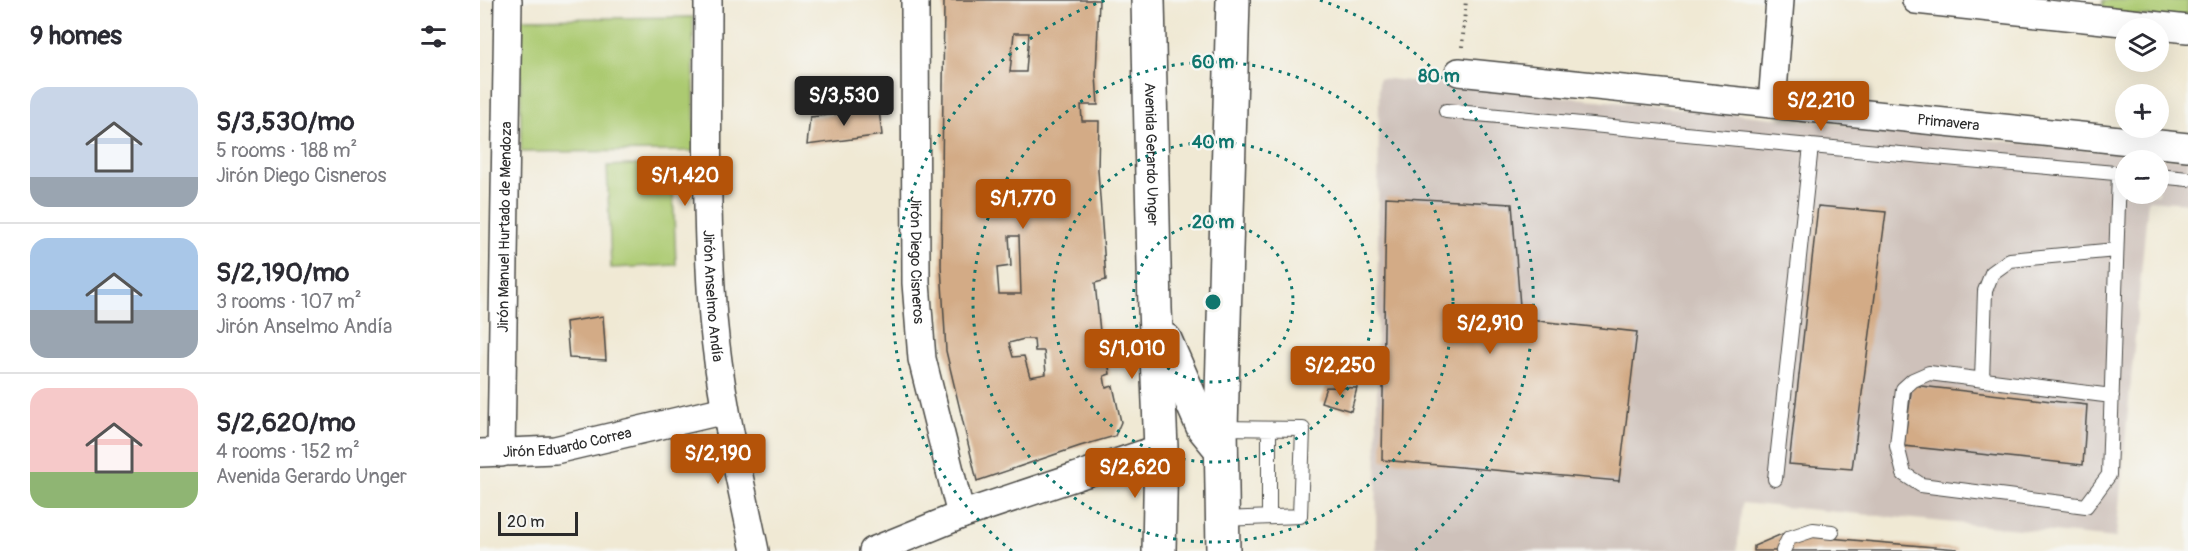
<!DOCTYPE html>
<html lang="en">
<head>
<meta charset="utf-8">
<style>
  :root { --surface:#fff; --page:#f7f7f7; --text:#2b2b33; --muted:#7c7c81; --line:#e1e1e2; --accent:#b45309 }
  body { margin:0; font-family:Pangolin,sans-serif; background:var(--page); color:var(--text); height:100vh; display:flex; flex-direction:column; font-size:22px; white-space:nowrap }
  * { box-sizing:border-box; margin:0 }
  p { font-size:20px; color:var(--muted) }
  .icon { flex:none; width:33px; height:33px; fill:none; stroke:currentColor; stroke-width:2; stroke-linecap:round; stroke-linejoin:round }
  .map { position:relative; flex:1; overflow:hidden }
  .panel { display:flex; flex-direction:column; background:var(--surface); width:480px }
  .panel>* { flex:none }
  .fabs { position:absolute; left:1635px; top:18px; display:grid; gap:12px }
  .fabs a { display:grid; place-items:center; width:54px; height:54px; border-radius:50%; background:var(--surface); box-shadow:0 6px 24px #0002; font-size:30px }
  .scale { position:absolute; left:18px; bottom:15px; width:80px; box-sizing:border-box; padding-left:6px; border:3px solid #2b2b2b; border-top:0; font-size:16px; line-height:21px; white-space:nowrap; color:#2b2b2b; -webkit-text-stroke:4px #f6f6f2; paint-order:stroke }
  .price { position:absolute; translate:-50% -51px; padding:0 14px; border-radius:6px; background:var(--accent); color:#fff; font-size:20px; line-height:39px; filter:drop-shadow(0 2px 3px #0008) }
  .price::after { content:''; position:absolute; left:50%; top:36px; width:18px; height:14px; margin-left:-9px; background:inherit; clip-path:polygon(0 0,100% 0,50% 100%) }
  .price.current { background:#222; color:#fff }
  ul { padding:0; list-style:none }
  li { display:flex; align-items:center; gap:18px; height:150px; padding:0 30px }
  li+li { border-top:2px solid var(--line) }
  li span { display:grid; place-items:center; flex:none; width:168px; height:120px; border-radius:18px; color:#555 }
  li>.icon { margin-inline-start:auto }
  span .icon { width:72px; height:72px; fill:#fffc; stroke-width:1 }
  li b { font-size:26px }
  h2 { display:flex; justify-content:space-between; align-items:center; height:72px; padding:0 30px; font-size:26px }
  main { display:flex; flex:1; min-height:0 }
  .map>svg:first-child { display:block }
</style>
</head>
<body>
<main>
<section class="panel">
<h2>9 homes<svg class="icon" aria-label="filters" viewBox="0 0 24 24"><path d="M4 7h16M4 17h16"/><circle cx="9" cy="7" r="2"/><circle cx="15" cy="17" r="2"/></svg></h2>
<ul>
<li><span style="background:linear-gradient(#c9d6e8 75%,#9aa5b1 0)"><svg class="icon" aria-label="home" viewBox="0 0 24 24"><path d="M3 11l9-7 9 7M6 9v11h12V9"/></svg></span><div><b>S/3,530/mo</b><p>5 rooms · 188 m²</p><p>Jirón Diego Cisneros</p></div></li>
<li><span style="background:linear-gradient(#a9c7e8 60%,#9aa5b1 0)"><svg class="icon" aria-label="home" viewBox="0 0 24 24"><path d="M3 11l9-7 9 7M6 9v11h12V9"/></svg></span><div><b>S/2,190/mo</b><p>3 rooms · 107 m²</p><p>Jirón Anselmo Andía</p></div></li>
<li><span style="background:linear-gradient(#f6c9c9 70%,#8fb573 0)"><svg class="icon" aria-label="home" viewBox="0 0 24 24"><path d="M3 11l9-7 9 7M6 9v11h12V9"/></svg></span><div><b>S/2,620/mo</b><p>4 rooms · 152 m²</p><p>Avenida Gerardo Unger</p></div></li>
</ul>
</section>
<div class="map">
<svg width="1708" height="551" viewBox="0 0 1708 551">
  <rect width="100%" height="100%" fill="#f6f6f2"/>
  <filter id="ink" filterUnits="userSpaceOnUse"><feTurbulence type="fractalNoise" baseFrequency=".0167" numOctaves="2"/><feDisplacementMap in="SourceGraphic" scale="12" xChannelSelector="R" yChannelSelector="G"/><feConvolveMatrix kernelMatrix="1 2 1 2 8 2 1 2 1" color-interpolation-filters="sRGB"/></filter>
  <filter id="wash" filterUnits="userSpaceOnUse"><feTurbulence type="fractalNoise" baseFrequency=".008" numOctaves="4" result="noise"/><feDisplacementMap in="SourceGraphic" scale="24" xChannelSelector="R" yChannelSelector="G"/><feGaussianBlur stdDeviation="1.35" result="paint"/><feColorMatrix in="noise" values="0 0 0 0 0 0 0 0 0 0 0 0 0 0 0 0 0 1.4 0 .05"/><feComposite in="paint" operator="in"/></filter>
  <g filter="url(#wash)">
    <rect width="100%" height="100%" fill="#f0e9d4"/>
    <path fill="#cec1ba" fill-rule="evenodd" d="M899,78L1708,160V203L1668,200L1636,538L1262,503L1257,551H896ZM1646,160H1678V194H1646Z"/>
    <path fill="#acca71" stroke="#6c7a4e" stroke-width="1.5" d="M1623,0H1708V21L1622,11Z
      M213,17L215,151L41,152L40,19Z
      M192,163L196,265L131,268L127,166Z"/>
    <g id="blocks">
      <path fill="#d3ab86" fill-rule="evenodd" d="M464,0H619L616,75L618,105H601L602,121H619L618,170L626,280L615,283L623,361L628,360L630,374L624,376L626,388L633,386L641,422L635,436L600,446L497,481L466,351L461,266ZM534,33H549L546,72H530ZM529,236H539L541,294H519L517,268L531,266ZM544,339H554L555,351H564L566,374L550,377L544,356L533,357L529,343Z
        M399,110L402,135L327,145L330,117Z
        M906,197L1032,204L1041,319L1157,332L1139,481L902,460Z
        M1338,206L1406,212L1372,469L1309,464Z
        M123,316L126,360L89,358L86,322Z
        M1432,385L1607,405L1603,465L1424,446Z
        M846,387L877,388L871,411L841,402Z
        M1302,534L1477,549V551H1274V546Z"/>
    </g>
  </g>
  <g filter="url(#ink)">
    <use href="#blocks" fill-opacity="0" stroke="#494844" stroke-width="1.5"/>
    <g fill="none" stroke-linecap="round" stroke-linejoin="round">
      <defs>
        <path id="lane" d="M966,111L1331,146
          M1678,176L1708,179
          M1502,380L1505,291L1512,273L1530,260L1636,250
          M1632,396L1449,373L1433,380L1423,389L1417,446L1424,474L1441,485L1606,506L1629,475L1639,173
          M740,428L823,429L820,516L743,519
          M1295,479L1331,146L1646,174
          M789,516V429
          M1303,551L1309,538L1333,530L1352,532"/>
        <g id="street">
          <path id="s1" d="M228,0C228,106 225,213 233,318C240,397 259,474 275,551"/>
          <path id="s2" d="M435,0L436,283L442,359L481,515"/>
          <path d="M1436,0L1708,29"/>
          <path id="s3" d="M979,72L1708,147"/>
          <path d="M1292,104L1300,0"/>
          <path id="s4" d="M0,453L75,450L245,410"/>
          <path id="s5" d="M21,453L28,0"/>
          <path d="M393,551L481,515L681,448"/>
        </g>
        <g id="secondary">
          <path id="s6" d="M668,0L675,309L681,448L679,551"/>
          <path d="M685,340L723,427L741,449"/>
          <path d="M743,551L741,428L753,0"/>
        </g>
      </defs>
      <use href="#lane" stroke="#494844" stroke-width="16"/>
      <use href="#street" stroke="#494844" stroke-width="30"/>
      <use href="#secondary" stroke="#494844" stroke-width="36"/>
      <path stroke="#494844" stroke-width="4" stroke-dasharray="1.5 4.5" stroke-linecap="butt" d="M982,47L986,0"/>
      <use href="#lane" stroke="#fff" stroke-width="14"/>
      <use href="#street" stroke="#fff" stroke-width="27"/>
      <use href="#secondary" stroke="#fff" stroke-width="33"/>
    </g>
  </g>
  <g fill="none" stroke="#0f766e" stroke-width="3" stroke-dasharray="3 6">
    <circle cx="733" cy="302" r="80"/>
    <circle cx="733" cy="302" r="160"/>
    <circle cx="733" cy="302" r="240"/>
    <path d="M532 551A320 320 0 0 1 626 0M840 0A320 320 0 0 1 934 551"/>
  </g>
  <g text-anchor="middle" dominant-baseline="central" stroke-width="4.5" stroke-linejoin="round" paint-order="stroke">
    <g font-size="15" fill="#2b2b2b" stroke="#f6f6f2">
      <text stroke="none"><textPath href="#s3" startOffset="492">Primavera</textPath></text>
      <text stroke="none"><textPath href="#s6" startOffset="154">Avenida Gerardo Unger</textPath></text>
      <text stroke="none"><textPath href="#s5" startOffset="226">Jirón Manuel Hurtado de Mendoza</textPath></text>
      <text stroke="none"><textPath href="#s2" startOffset="260">Jirón Diego Cisneros</textPath></text>
      <text stroke="none"><textPath href="#s1" startOffset="296">Jirón Anselmo Andía</textPath></text>
      <text stroke="none"><textPath href="#s4" startOffset="88">Jirón Eduardo Correa</textPath></text>
    </g>
  </g>
  <circle cx="733" cy="302" r="9" fill="#0f766e" stroke="#f6f6f2" stroke-width="3"/>
  <g font-size="18" text-anchor="middle" font-weight="bold" fill="#0f766e" stroke="#f6f6f2" stroke-width="4.5" stroke-linejoin="round" paint-order="stroke">
    <text x="733" y="68">60 m</text>
    <text x="959" y="82">80 m</text>
    <text x="733" y="148">40 m</text>
    <text x="733" y="228">20 m</text>
  </g>
</svg>
<div class="fabs">
<a><svg class="icon" aria-label="layers" viewBox="0 0 24 24"><path d="M12 4l9 5-9 5-9-5zM3 14l9 5 9-5"/></svg></a>
<a>+</a>
<a>−</a>
</div>
<div class="scale">20 m</div>
<b class="price current" style="left:364px;top:127px">S/3,530</b>
<b class="price" style="left:1341px;top:132px">S/2,210</b>
<b class="price" style="left:205px;top:207px">S/1,420</b>
<b class="price" style="left:543px;top:230px">S/1,770</b>
<b class="price" style="left:1010px;top:355px">S/2,910</b>
<b class="price" style="left:652px;top:380px">S/1,010</b>
<b class="price" style="left:860px;top:397px">S/2,250</b>
<b class="price" style="left:238px;top:485px">S/2,190</b>
<b class="price" style="left:655px;top:499px">S/2,620</b>
</div>
</main>
</body>
</html>
